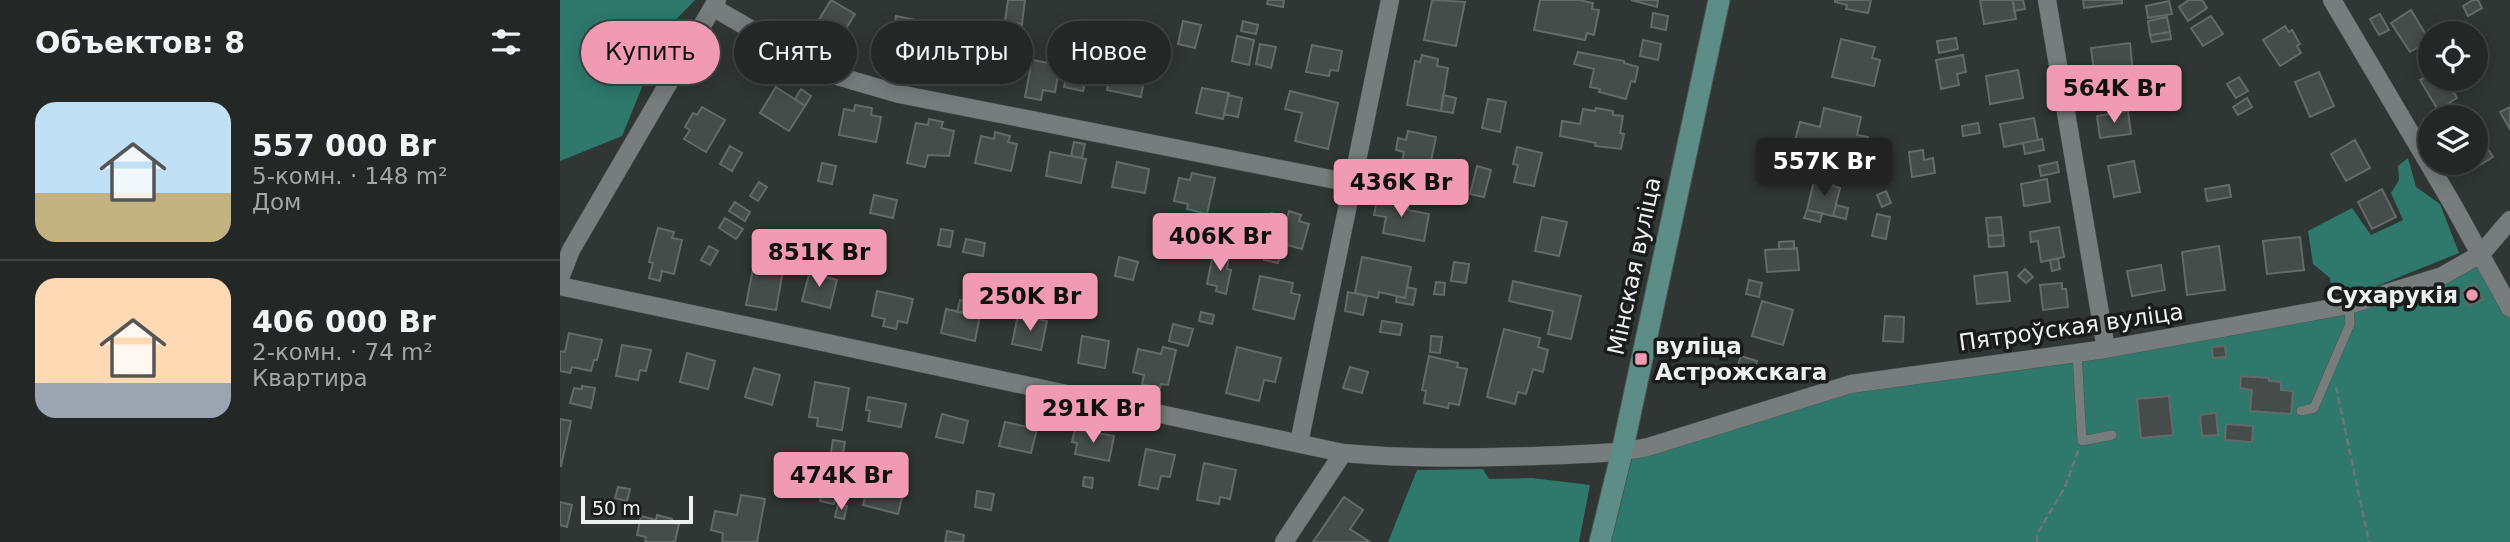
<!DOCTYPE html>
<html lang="ru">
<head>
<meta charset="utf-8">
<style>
  :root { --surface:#232827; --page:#2b302f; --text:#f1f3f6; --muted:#a3a6a7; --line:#404444; --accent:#f09ab4 }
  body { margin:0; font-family:"DejaVu Sans",sans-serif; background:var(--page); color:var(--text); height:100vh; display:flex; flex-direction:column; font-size:26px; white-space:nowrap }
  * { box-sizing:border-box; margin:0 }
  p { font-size:23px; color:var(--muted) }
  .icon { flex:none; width:38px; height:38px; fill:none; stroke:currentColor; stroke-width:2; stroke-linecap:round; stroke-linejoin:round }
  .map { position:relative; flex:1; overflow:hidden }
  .side { display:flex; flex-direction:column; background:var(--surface); width:560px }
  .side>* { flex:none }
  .banner { position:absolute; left:21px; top:21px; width:665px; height:63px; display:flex; gap:14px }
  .buttons { position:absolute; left:1858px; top:21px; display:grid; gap:14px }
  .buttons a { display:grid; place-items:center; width:70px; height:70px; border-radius:50%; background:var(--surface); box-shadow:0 4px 18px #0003,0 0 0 2px var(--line); font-size:35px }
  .scale { position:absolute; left:21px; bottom:18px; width:112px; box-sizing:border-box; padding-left:7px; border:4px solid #ecf0ef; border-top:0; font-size:19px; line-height:24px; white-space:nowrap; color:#ecf0ef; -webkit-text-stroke:5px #1a1c1c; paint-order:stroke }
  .price { position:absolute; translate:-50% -60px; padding:0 16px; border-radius:7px; background:var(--accent); color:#111; font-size:23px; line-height:46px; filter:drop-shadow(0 2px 4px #0008) }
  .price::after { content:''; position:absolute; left:50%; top:42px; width:21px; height:16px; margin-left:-10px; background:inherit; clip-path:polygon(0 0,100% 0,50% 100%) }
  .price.on { background:#222; color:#fff }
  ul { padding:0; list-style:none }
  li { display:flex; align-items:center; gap:21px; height:175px; padding:0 35px }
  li+li { border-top:2px solid var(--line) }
  li span { display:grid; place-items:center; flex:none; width:196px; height:140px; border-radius:21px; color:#555 }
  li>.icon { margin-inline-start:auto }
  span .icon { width:84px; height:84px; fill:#fffc; stroke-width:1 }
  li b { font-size:30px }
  h2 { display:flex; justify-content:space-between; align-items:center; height:84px; padding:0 35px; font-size:30px }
  .tag { padding:0 24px; border-radius:32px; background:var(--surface); box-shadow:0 4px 18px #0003,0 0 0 2px var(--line); font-size:24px; line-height:63px }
  .tag.on { background:var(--accent); color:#111 }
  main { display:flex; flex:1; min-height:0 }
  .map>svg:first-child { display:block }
</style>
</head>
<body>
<main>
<section class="side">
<h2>Объектов: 8<svg class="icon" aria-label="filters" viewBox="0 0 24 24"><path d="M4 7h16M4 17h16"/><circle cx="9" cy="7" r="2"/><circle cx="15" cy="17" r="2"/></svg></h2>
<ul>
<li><span style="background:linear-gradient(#bfe0f5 65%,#c2b280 0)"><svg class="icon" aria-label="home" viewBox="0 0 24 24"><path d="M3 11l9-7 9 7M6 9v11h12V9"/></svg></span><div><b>557 000 Br</b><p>5-комн. · 148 m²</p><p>Дом</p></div></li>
<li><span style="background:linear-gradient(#ffd9b3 75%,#9aa5b1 0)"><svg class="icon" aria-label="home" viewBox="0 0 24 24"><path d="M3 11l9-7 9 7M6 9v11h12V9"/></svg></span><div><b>406 000 Br</b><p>2-комн. · 74 m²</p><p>Квартира</p></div></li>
</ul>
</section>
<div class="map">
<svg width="1950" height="542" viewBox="0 0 1950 542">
  <rect width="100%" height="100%" fill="#2f3634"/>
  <path fill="#2e796c" d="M0,0H135L105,31L62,136L0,161Z
    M1848,158L1856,187L1880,204L1899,253L1812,288H1771L1770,278L1753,264L1748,231L1792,208L1811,235L1843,220L1831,193L1839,180L1838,166Z
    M1921,254L1950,308V542H1040L1062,452L1273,389L1789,305Z
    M923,469L929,479L972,478L1030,485L1019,542H828L857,470Z"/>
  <path fill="#454c4a" stroke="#636a69" stroke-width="2" d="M271,0L295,14L282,35L258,21Z
    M448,0H465L462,24L445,21Z
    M708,0H724L723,7L707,4Z
    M872,0L905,2L896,46L864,40Z
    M980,0H1019L1033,3L1032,9L1039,10L1034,35L1027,33L1025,40L974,30Z
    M1071,0H1098L1097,7Z
    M1275,0H1311L1308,13L1286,9L1287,5L1275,2Z
    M1420,0H1453L1456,19L1424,24Z
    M1453,0H1463L1465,9L1454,11Z
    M1523,0H1562V3L1524,8Z
    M1629,0H1642L1647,8L1628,21L1619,7Z
    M1913,0H1918L1922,8L1908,16L1903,6Z
    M1609,1L1612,14L1588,18L1586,6Z
    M1851,10L1869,40L1850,52L1831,23Z
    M1093,13L1108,16L1106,30L1091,27Z
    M1820,14L1829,30L1819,35L1810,19Z
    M336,16L366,22L360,50L331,44Z
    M1651,16L1663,34L1643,46L1631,28Z
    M1607,17L1610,32L1590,35L1588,21Z
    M445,21L462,24L461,32L444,29Z
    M623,21L641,25L635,48L618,44Z
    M683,21L698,25L696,34L681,31Z
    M1725,26L1729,32L1732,30L1740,44L1737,46L1741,53L1720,66L1703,40Z
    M1610,32L1611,39L1592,42L1590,35Z
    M400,35L440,43L433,79L393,71Z
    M677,36L694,40L689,65L672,61Z
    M1396,38L1398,49L1379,53L1377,41Z
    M1281,39L1315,47L1312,58L1320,60L1314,86L1272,77Z
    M1083,40L1101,44L1098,60L1080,56Z
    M1570,43L1573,73L1535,78L1531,48Z
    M700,44L716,47L711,68L696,64Z
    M752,45L782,51L778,71L770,70L769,76L746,72Z
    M1018,52L1064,61V63L1078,67L1075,82L1071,81L1066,99L1039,92L1040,89L1030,87L1034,69L1014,64Z
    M862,55L878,59L877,66L888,68L881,111L847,105L855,61L860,62Z
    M1403,55L1406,72L1397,74L1399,85L1381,89L1376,60Z
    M472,60L500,65L495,92L483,90L481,100L465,97Z
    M551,67L585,74L581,97L547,90Z
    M1458,70L1463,98L1430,104L1426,76Z
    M1759,72L1774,106L1750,117L1735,82Z
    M507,74L526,78L523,91L504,87Z
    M1871,74V79H1886L1897,98L1878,110L1860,80Z
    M1679,77L1688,91L1676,98L1667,84Z
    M216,87L245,106L229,131L200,113Z
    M642,88L669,93L663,119L636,113Z
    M241,89L251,96L245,106L235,99Z
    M730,91L778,103L768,149L735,141L742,113L725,109Z
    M668,95L682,98L678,117L664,114Z
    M883,95L896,98L893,113L881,111Z
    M1687,98L1692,107L1678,115L1673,107Z
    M928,99L946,102L940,132L922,128Z
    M295,105L312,108L311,115L321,117L316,142L279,135L284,109L294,111Z
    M142,107L165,120L146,152L124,139L130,130L125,127L133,113L137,115Z
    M1950,107V129L1940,112Z
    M1036,108L1053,111V115L1063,116L1060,133L1064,134L1061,149L1035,146L1036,143L1000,136L1002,121L1020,124L1023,109L1035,111Z
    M1264,108L1301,117L1297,135L1308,137L1303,160L1234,144L1240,122L1260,127Z
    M1568,111L1571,134L1540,138L1537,116Z
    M1474,118L1478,140L1444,147L1440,124Z
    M369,119L383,122L381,128L394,131L389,156L368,155L365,167L347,163L356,123L368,125Z
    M1418,123L1420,133L1403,136L1402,126Z
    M1916,130L1933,157L1912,170L1907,163H1916Z
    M848,131L876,137L868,175L840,169L844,152L836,150L838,138L846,140Z
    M435,132L450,136L448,142L457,144L451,171L415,163L421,136L434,139Z
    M1482,139L1484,150L1465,154L1463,143Z
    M1795,140L1810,168L1786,181L1771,154Z
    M514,142L525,144L522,158L511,156Z
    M170,146L182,153L172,171L160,164Z
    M957,147L982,153L974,186L954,182L958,165L953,164Z
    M1363,150L1364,160L1373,158L1375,173L1352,177L1349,152Z
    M490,152L526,159L521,183L486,176Z
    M1574,161L1580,192L1554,197L1548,166Z
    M557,162L589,169L585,193L552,187Z
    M1497,162L1499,172L1481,176L1479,166Z
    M262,163L276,166L272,184L258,181Z
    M917,166L931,170L924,197L910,194Z
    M632,173L655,178L647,214L627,209L628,204L614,201L619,178L630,180Z
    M1487,179L1490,202L1464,206L1461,184Z
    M1262,180L1274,183L1273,186L1280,188L1273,216L1247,210L1254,181L1261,183Z
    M199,182L207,187L198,201L190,196Z
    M1669,185L1671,197L1647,201L1645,189Z
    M1822,189L1836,217L1812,229L1798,202Z
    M1326,191L1331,203L1322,207L1317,195Z
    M314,195L337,200L333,218L310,213Z
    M818,195L849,201L848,210L869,214L864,241L823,233L826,217L814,215Z
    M175,202L190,212L185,221L169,211Z
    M1276,205L1288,208L1286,219L1273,216Z
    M1247,210L1262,213L1260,222L1244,218Z
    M729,211L741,215L739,221L749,224L742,249L704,239L711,213L727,218Z
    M1317,214L1330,217L1326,239L1312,236Z
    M982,217L1007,222L999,256L975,251Z
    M1441,217L1443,235L1428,236L1426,218Z
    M165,218L183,229L176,239L159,228Z
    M1499,227L1504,257L1481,262L1478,241L1471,242L1470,232Z
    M98,228L114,232L112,238L122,240L114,274L102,271L100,281L89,278L93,263L89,262Z
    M381,229L393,231L390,247L378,245Z
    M1443,235L1444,246L1429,247L1428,236Z
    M656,237L670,240L668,249L654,246Z
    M1740,237L1744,270L1707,274L1703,241Z
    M406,239L425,243L423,256L403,252Z
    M1234,241V249H1219V242Z
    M708,243L722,247L718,263L704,260Z
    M149,246L158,251L150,265L141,260Z
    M1659,246L1665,290L1627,295L1622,252Z
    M1237,248L1239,270L1207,272L1205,250Z
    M196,253L225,259L216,310L186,305Z
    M653,254L669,257L667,269L671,270L666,294L656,291L657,286L647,284Z
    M559,257L578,262L573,280L555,276Z
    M802,257L851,267L845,298L819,292L818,298L795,293Z
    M1498,259L1500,269L1492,271L1490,260Z
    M894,262L909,264L906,283L891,281Z
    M1601,265L1605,290L1572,296L1567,271Z
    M251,267L267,272L266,277L277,280L270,308L242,301Z
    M1465,269L1473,277L1466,283L1458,276Z
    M1447,272L1450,301L1417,304L1414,276Z
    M700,276L733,283L731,293L740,295L734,319L693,309Z
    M1189,280L1202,283L1199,297L1186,294Z
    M953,281L1021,296L1011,339L988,334L993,311L949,301Z
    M876,282L885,283L884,295L874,294Z
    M1502,283V289H1506L1508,307L1483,310L1480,285Z
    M1915,284L1923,299L1909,306L1901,292Z
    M847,287L856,289L853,305L836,302L837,296L845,298Z
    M317,291L353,299L347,323L338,321L336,329L323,326L325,319L312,316Z
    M788,292L807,296L803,315L785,311Z
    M400,300L422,304L420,316L397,312Z
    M1202,301L1233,310L1223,345L1192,336Z
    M386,309L420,316L415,341L381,333Z
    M641,312L654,315L652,324L639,321Z
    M458,315L487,321L481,350L452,344Z
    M1325,316L1344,317L1343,342L1323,341Z
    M822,321L842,324L840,335L820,332Z
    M613,324L633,329L628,346L609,341Z
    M944,329L980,338L978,347L988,350L983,372L973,369L966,394L958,392L955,404L927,397Z
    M9,333L42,340L37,360H34L31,371L12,367L10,373L0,371V351L5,352Z
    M522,336L549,341L545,368L518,363Z
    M871,336L882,337L880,353L870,352Z
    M62,345L91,350L86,371L80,370L78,380L56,376Z
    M1665,346L1666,357L1653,358L1652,347Z
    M603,347L616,350L608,385L601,384L600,388L582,384L584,375L573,372L578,349L601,354Z
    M677,347L721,358L715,382L704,380L699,401L666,393Z
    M127,353L155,361L148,389L120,382Z
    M869,356L898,363L897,367L907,369L899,405L889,403L888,408L864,403L866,391L862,390Z
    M1181,356L1197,361L1192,376L1176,371Z
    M790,367L808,372L802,393L783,388Z
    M194,368L220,375L212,405L185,397Z
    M1681,376L1709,378V381L1721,382V390L1733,391L1731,414L1690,411L1692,390L1680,388Z
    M255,382L289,388L282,430L257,426L258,418L249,417Z
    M22,386L35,388L31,408L10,403L14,388L22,389Z
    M1609,396L1613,435L1581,438L1577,399Z
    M308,397L346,404L341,427L308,421L310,411L306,410Z
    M1656,413L1658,435L1642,436L1640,415Z
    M382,414L408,421L403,443L376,437Z
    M0,419L11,421L1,466H0Z
    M445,422L477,429L471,453L439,446Z
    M1666,424L1693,426L1692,442L1665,440Z
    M515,429L554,436L549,461L515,454L517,443L512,442Z
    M273,440L285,442L280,471L268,469Z
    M586,449L615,455L610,477L601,476L598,489L579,485Z
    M644,463L676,470L670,499L660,497L659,504L637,500Z
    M524,477L533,478L532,488L523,486Z
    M264,482L278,485L274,504L260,501Z
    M308,485L343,494L338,514L303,505Z
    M58,487L70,489L67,501L55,498Z
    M417,491L434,494L431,510L415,507Z
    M181,495L205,499L197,542H162L163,533L151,530L155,511L177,515Z
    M784,497L803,510L790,529L810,542H753Z
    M0,502L12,505L7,527L0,525Z
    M278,504L287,506L284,519L275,517Z
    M97,515L112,519L111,523L119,524L115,542H85L86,537L77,535L81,516L96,520Z
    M387,531L404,535L403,542H385Z"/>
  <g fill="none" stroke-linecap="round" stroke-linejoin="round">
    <defs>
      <path id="service" d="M1517,353L1522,441L1552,435
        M1741,411L1754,408L1790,324L1789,305"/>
      <path id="minor" d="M1487,0L1546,349
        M1772,0L1893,205L1950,308
        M154,8L267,73L339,94L791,183
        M0,278L11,250L157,0
        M0,286L783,453C848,459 911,458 976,456C1014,454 1051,455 1088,447L1291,384L1546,349L1789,305L1882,276L1921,254L1950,220
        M739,443L830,0
        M724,542L783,453"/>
      <path id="secondary" d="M1040,542L1062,452L1159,0"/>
    </defs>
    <use href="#service" stroke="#4e5453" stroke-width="10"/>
    <use href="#minor" stroke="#4e5453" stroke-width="19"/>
    <use href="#secondary" stroke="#4e5453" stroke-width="23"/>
    <path stroke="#6f7574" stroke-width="2.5" stroke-dasharray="7 3.5" stroke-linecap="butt" d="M1776,387L1809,542
      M1477,542V534L1505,487L1518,451"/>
    <use href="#service" stroke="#767d7c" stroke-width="9"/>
    <use href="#minor" stroke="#767d7c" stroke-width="18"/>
    <use href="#secondary" stroke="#5c8d86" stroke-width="21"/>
  </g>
  <g fill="#f09ab4" stroke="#1a1c1c" stroke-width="2.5">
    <circle cx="1912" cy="295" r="7"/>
    <rect x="1074" y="352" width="14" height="14" rx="3.5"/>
  </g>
  <g text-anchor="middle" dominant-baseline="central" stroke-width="7" stroke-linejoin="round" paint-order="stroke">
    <g font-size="23" fill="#ecf0ef" stroke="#1a1c1c">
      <text transform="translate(1074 266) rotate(-78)">Мінская вуліца</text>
      <text transform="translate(1511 327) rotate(-8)">Пятроўская вуліца</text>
    </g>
    <g font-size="23" font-weight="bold" fill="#ecf0ef" stroke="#1a1c1c" text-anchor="end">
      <text x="1898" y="295">Сухарукія</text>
      <text x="1095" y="346" text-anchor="start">вуліца<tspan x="1095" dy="26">Астрожскага</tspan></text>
    </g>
  </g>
</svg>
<div class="buttons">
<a><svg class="icon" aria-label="locate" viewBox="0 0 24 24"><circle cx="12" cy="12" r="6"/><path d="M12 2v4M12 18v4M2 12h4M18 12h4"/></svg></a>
<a><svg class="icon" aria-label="layers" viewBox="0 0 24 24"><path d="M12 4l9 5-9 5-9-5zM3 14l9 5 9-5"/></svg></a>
</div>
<div class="scale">50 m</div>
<b class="price" style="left:1554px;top:125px">564K Br</b>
<b class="price on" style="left:1264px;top:198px">557K Br</b>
<b class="price" style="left:841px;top:219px">436K Br</b>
<b class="price" style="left:660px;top:273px">406K Br</b>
<b class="price" style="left:259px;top:289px">851K Br</b>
<b class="price" style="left:470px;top:333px">250K Br</b>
<b class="price" style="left:533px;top:445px">291K Br</b>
<b class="price" style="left:281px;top:512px">474K Br</b>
<div class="banner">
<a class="tag on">Купить</a>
<a class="tag">Снять</a>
<a class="tag">Фильтры</a>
<a class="tag">Новое</a>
</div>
</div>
</main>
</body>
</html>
